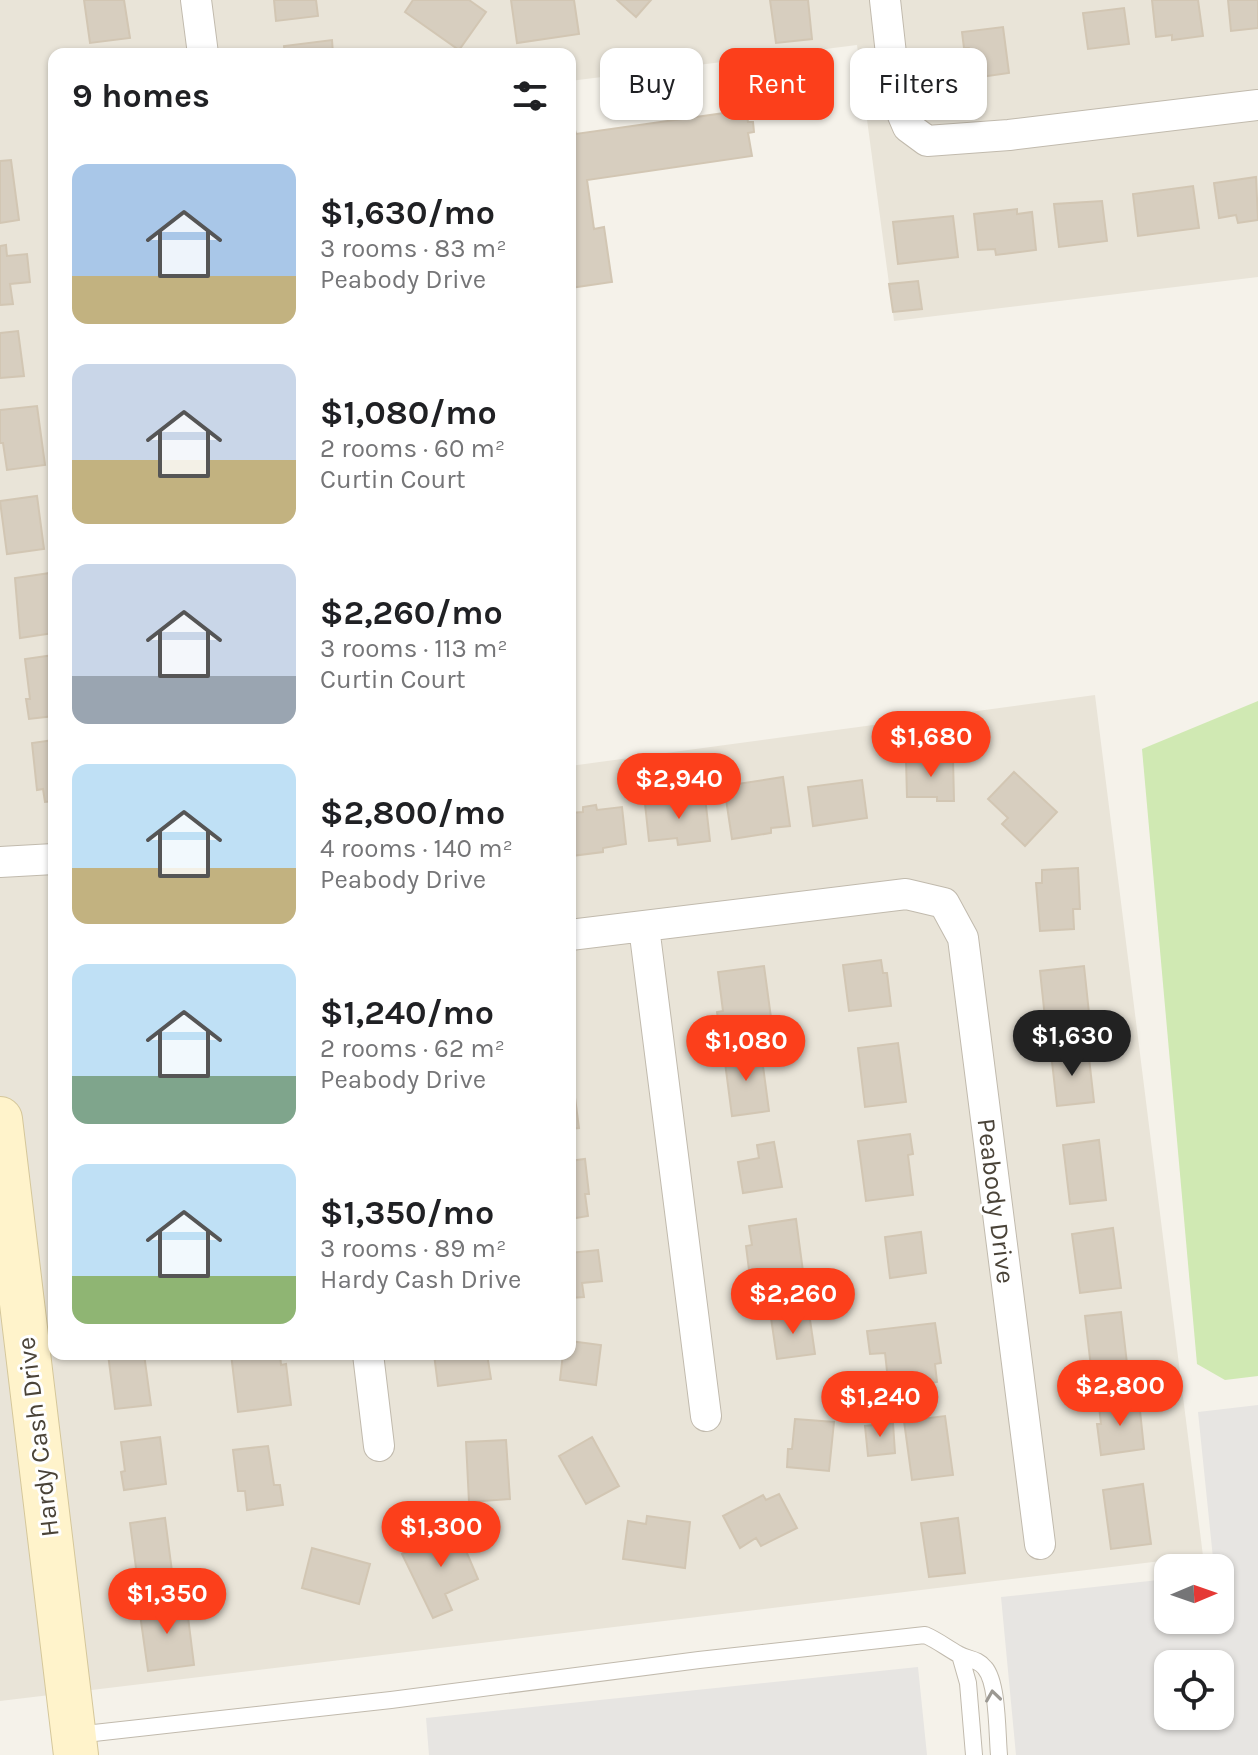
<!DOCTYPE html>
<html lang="en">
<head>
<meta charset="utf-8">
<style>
  :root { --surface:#fff; --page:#f2f2f2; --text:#202124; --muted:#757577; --accent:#fc3f1b }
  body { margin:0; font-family:Karla,sans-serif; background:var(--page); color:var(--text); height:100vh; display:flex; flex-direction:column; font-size:30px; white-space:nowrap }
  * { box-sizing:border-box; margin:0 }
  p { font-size:26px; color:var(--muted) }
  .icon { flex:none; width:44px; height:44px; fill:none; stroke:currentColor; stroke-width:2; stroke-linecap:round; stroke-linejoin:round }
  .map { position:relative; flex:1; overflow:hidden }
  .sheet { position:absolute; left:48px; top:48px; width:528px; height:1312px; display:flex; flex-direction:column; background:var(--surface); border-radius:16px; box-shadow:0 2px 6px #0004 }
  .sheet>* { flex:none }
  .hud { position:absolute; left:600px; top:48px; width:538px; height:72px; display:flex; gap:16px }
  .needle { width:52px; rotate:88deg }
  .controls { position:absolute; left:1154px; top:1554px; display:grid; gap:16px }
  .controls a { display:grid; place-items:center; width:80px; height:80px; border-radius:16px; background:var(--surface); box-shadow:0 2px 6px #0004; font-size:40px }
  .price { position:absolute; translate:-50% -68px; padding:0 18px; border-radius:28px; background:var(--accent); color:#fff; font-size:26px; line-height:52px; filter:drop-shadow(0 2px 4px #0008) }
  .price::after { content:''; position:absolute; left:50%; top:48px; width:24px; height:18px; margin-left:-12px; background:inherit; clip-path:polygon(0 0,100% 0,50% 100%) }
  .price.current { background:#222; color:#fff }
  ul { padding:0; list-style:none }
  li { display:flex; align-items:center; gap:24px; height:200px; padding:0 24px }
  li span { display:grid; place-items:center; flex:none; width:224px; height:160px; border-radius:16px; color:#555 }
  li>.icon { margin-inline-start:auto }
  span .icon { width:96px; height:96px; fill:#fffc; stroke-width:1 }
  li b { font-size:34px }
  h2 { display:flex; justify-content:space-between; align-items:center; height:96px; padding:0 24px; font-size:34px }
  .tag { padding:0 28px; border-radius:16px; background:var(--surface); box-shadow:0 2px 6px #0004; font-size:28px; line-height:72px }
  .tag.current { background:var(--accent); color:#fff }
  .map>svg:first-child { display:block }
</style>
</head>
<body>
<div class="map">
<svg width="1258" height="1755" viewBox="0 0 1258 1755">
  <rect width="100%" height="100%" fill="#f5f2ea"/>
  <path fill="#e9e4d8" d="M0,0H1258V277L894,321L857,45L570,81V54H54V1354H570V766L1095,695L1203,1556L0,1701Z"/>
  <path fill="#d0e9b3" d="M1258,701V1376L1225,1380L1197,1364L1142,749Z"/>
  <path fill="#e7e5e2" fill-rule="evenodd" d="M1258,1405V1755H1016L1001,1597L1168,1579V1620H1220V1568H1214L1198,1412ZM1168,1664H1220V1716H1168Z
    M918,1667L927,1755H429L426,1718Z"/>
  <path fill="#d7cebf" stroke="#d2c6b3" stroke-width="2" d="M84,0H124L130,38L90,43Z
    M274,0H316L318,16L276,21Z
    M413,0H469L486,12L459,50L405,12Z
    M511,0H574L579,34L517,43Z
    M617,0H651L636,17Z
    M770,0H808L812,39L776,43Z
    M1152,0H1198L1203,36L1172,40V35L1156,37Z
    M1228,0H1258V28L1231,31Z
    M1124,8L1129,44L1088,49L1083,13Z
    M1003,27L1009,73L973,78L969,48H964L962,32Z
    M332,40L333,54H285L284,46Z
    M746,110L748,122H753L754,132L748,133L752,156L587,180L594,229L604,227L612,282L570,288V131L575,130L576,134Z
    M11,160L19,220L0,223V161Z
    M1256,177L1258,220L1238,223L1236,215L1219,218L1214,183Z
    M1193,186L1199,228L1138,236L1133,194Z
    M1102,201L1107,241L1059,247L1054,204Z
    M1017,209V214L1032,212L1036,250L996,255L995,249L978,250L974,214Z
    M953,216L958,257L898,264L893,222Z
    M6,245L7,256L27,254L30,282L10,284L13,304L0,305V246Z
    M918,281L922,309L893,312L889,284Z
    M18,331L24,376L0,378V333Z
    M37,406L45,465L7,470L3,443H0V410Z
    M37,496L44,549L7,554L0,501Z
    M50,573L54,633L20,638L15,578Z
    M54,655V716L29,719L26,699H30L25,659Z
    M54,740V801L45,802L43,789L37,790L32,743Z
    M953,758L954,801H937V797H907L906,759Z
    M1014,772L1057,812L1025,846L1002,824L1008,818L988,799Z
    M783,777L790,826L771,828V833L732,839L724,786Z
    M862,780L867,818L813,826L808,787Z
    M705,797L710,841L678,845L677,838L649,841L645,804Z
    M596,805L597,810L622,807L626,844L603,848V852L571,856L570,813L583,812V807Z
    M1078,868L1080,909H1073L1074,929L1040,931L1036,883H1042V870Z
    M881,960L883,973H887L891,1006L849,1011L843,965Z
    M764,966L772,1025L720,1032L717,1012L723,1011L718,972Z
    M1084,966L1089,1013L1045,1018L1040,971Z
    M898,1043L906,1102L865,1107L858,1048Z
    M1088,1049L1094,1102L1057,1106L1051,1053Z
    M761,1051L769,1111L732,1116L724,1055Z
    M570,1082H573L579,1128L570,1129Z
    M910,1134L913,1154L908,1155L913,1195L866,1201L858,1141Z
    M1099,1140L1106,1200L1070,1204L1063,1145Z
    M774,1142L782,1187L743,1193L738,1162L759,1158L757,1145Z
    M585,1159L589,1194H585L588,1216L570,1219V1161Z
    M796,1219L804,1279L751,1286L746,1246L752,1245L749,1226Z
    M1113,1228L1121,1288L1080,1293L1072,1234Z
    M921,1232L926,1273L890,1278L885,1237Z
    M598,1250L602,1281L582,1283L584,1297L570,1298V1253Z
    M1121,1312L1128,1372L1092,1376L1085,1316Z
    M809,1313L815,1354L777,1359L771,1318Z
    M935,1323L941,1363L935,1364L937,1382L889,1389L885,1353L870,1354L867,1331Z
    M570,1341L601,1345L596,1385L560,1380L563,1354H570Z
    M108,1354H144L151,1405L115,1409Z
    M231,1354H280L281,1365L286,1364L291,1405L238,1412Z
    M434,1354H487L491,1379L438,1386Z
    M1139,1401L1144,1449L1101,1455L1097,1424H1101L1099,1406Z
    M945,1416L953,1475L912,1480L904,1421Z
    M795,1419L834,1422L829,1471L787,1467L788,1449H792Z
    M893,1423L895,1453L868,1456L865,1426Z
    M160,1437L166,1484L124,1490L121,1472L125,1471L121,1442Z
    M592,1437L619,1486L586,1504L559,1456Z
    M506,1440L510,1499L469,1502L466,1442Z
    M268,1446L274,1485H280L283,1505L247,1510L245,1491H238L233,1450Z
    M1143,1484L1151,1544L1111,1549L1103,1490Z
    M779,1494L797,1528L761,1546L756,1538L740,1548L723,1516L763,1495L766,1500Z
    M647,1516L690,1522L685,1568L623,1559L628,1521L646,1524Z
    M165,1518L173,1579L138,1583L130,1523Z
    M958,1518L965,1573L929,1577L921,1523Z
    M455,1525L478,1579L445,1594L452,1610L433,1618L402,1554L434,1540L432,1535Z
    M312,1548L370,1564L359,1604L302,1588Z
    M186,1601L194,1665L148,1671L139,1607Z"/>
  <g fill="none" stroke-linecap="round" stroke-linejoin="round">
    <defs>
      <path id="lane" d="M960,1655L968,1683L974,1755
        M76,1735L391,1700L699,1660L925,1635C937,1640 947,1648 958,1654C968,1660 977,1658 985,1668C998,1683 997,1734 999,1755"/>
      <path id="street" d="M196,0L203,54
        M885,0L896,99L908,127L927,141L1009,135L1258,105
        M0,862L54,859
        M644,927L706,1416
        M570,935L906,894L944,903L963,938L1040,1544
        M368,1354L379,1446"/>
      <path id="secondary" d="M0,1119L76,1755"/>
    </defs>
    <use href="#lane" stroke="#c1baad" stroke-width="18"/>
    <use href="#street" stroke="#c1baad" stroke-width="32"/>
    <use href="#secondary" stroke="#d5c79a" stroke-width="46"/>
    <use href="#lane" stroke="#fff" stroke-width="16"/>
    <use href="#street" stroke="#fff" stroke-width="30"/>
    <use href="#secondary" stroke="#fff3cb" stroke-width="44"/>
  </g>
  <defs><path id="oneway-chevron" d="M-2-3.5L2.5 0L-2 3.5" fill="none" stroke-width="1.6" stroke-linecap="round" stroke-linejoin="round" transform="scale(2)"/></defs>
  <use stroke="#9b9892" href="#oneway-chevron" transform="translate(993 1696) rotate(-98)"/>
  <g text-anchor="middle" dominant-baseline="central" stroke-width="6" stroke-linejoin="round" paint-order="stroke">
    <g font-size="26" fill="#4a4338" stroke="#fff">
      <text transform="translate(996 1201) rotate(83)">Peabody Drive</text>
      <text transform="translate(38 1437) rotate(-97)">Hardy Cash Drive</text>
    </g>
  </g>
</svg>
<div class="controls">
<a><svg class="needle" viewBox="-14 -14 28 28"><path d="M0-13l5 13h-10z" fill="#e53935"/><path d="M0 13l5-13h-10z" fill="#757577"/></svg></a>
<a><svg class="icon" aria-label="locate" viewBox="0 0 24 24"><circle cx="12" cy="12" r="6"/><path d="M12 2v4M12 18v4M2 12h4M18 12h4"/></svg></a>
</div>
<b class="price" style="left:931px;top:779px">$1,680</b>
<b class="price" style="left:679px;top:821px">$2,940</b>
<b class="price current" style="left:1072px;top:1078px">$1,630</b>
<b class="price" style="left:746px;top:1083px">$1,080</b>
<b class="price" style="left:793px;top:1336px">$2,260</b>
<b class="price" style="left:1120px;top:1428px">$2,800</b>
<b class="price" style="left:880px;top:1439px">$1,240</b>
<b class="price" style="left:441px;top:1569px">$1,300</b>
<b class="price" style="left:167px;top:1636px">$1,350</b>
<div class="hud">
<a class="tag">Buy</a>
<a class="tag current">Rent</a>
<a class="tag">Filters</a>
</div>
<section class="sheet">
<h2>9 homes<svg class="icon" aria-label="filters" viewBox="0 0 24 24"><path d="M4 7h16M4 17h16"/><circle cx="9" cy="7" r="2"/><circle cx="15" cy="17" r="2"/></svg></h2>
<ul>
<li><span style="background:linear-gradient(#a9c7e8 70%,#c2b280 0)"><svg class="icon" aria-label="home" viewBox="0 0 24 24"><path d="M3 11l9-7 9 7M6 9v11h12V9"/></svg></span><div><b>$1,630/mo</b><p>3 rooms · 83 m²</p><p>Peabody Drive</p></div></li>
<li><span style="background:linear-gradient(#c9d6e8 60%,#c2b280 0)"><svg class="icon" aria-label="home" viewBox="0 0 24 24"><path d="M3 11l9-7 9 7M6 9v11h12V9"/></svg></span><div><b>$1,080/mo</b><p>2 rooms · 60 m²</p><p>Curtin Court</p></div></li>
<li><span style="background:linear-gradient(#c9d6e8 70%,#9aa5b1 0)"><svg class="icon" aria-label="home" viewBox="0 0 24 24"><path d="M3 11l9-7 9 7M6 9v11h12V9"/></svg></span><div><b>$2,260/mo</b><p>3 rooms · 113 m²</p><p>Curtin Court</p></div></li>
<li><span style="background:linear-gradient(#bfe0f5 65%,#c2b280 0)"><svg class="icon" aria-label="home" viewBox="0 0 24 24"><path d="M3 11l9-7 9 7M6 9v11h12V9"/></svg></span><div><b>$2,800/mo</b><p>4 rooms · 140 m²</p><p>Peabody Drive</p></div></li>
<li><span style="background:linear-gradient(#bfe0f5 70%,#7fa58c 0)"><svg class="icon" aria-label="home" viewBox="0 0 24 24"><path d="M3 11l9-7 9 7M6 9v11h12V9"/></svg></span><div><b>$1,240/mo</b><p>2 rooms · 62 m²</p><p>Peabody Drive</p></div></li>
<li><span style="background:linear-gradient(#bfe0f5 70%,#8fb573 0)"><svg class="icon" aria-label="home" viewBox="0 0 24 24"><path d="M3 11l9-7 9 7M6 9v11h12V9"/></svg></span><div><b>$1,350/mo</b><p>3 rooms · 89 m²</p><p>Hardy Cash Drive</p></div></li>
</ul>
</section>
</div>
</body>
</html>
